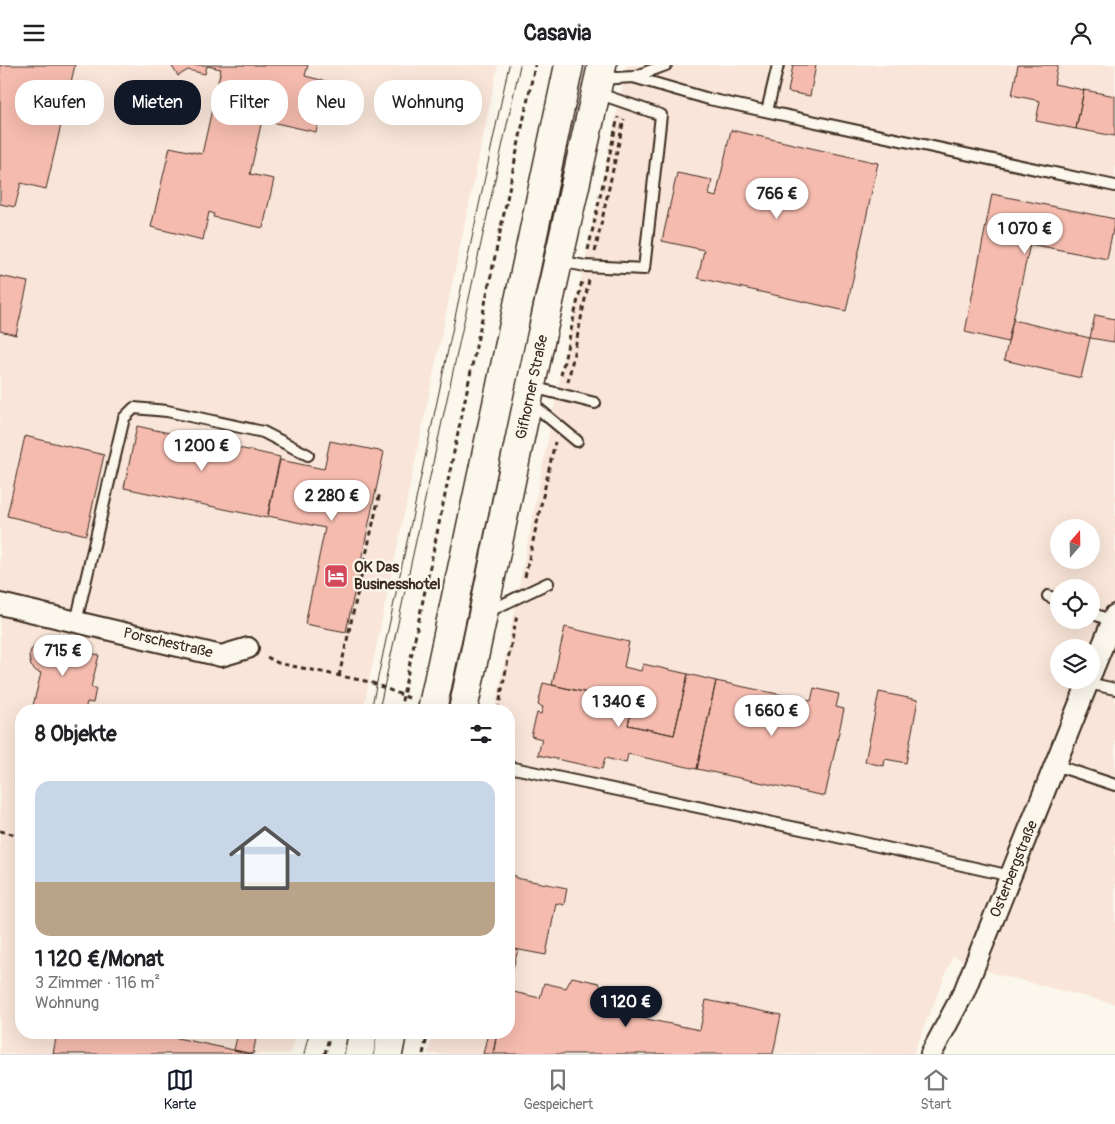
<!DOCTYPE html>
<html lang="de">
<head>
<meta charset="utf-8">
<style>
  :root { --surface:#fff; --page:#f6f6f6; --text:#202124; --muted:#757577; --line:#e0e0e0; --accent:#111827 }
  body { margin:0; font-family:Pangolin,sans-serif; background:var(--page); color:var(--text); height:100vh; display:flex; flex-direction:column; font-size:19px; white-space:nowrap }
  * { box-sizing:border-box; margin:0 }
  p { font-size:16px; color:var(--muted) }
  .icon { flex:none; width:28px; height:28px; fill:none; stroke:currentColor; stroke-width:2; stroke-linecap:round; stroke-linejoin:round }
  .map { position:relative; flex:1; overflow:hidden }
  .side { position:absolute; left:15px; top:639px; width:500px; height:335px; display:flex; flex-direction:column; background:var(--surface); border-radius:20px; box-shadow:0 5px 20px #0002 }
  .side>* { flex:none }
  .top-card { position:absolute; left:15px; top:15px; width:500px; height:45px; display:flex; gap:10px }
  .needle { width:32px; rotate:20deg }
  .controls { position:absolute; left:1050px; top:454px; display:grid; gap:10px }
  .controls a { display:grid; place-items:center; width:50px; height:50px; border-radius:50%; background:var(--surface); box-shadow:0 5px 20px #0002; font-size:25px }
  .price { position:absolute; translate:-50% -42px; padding:0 11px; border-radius:18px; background:#fff; color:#222; font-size:16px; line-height:32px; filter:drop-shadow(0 1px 2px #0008) }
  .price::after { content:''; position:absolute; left:50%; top:30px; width:15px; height:11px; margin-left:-8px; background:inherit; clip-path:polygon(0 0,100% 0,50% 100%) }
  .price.selected { background:var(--accent); color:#fff }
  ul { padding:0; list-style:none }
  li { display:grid; align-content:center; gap:10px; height:265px; padding:0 20px }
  li span { display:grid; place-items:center; height:155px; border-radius:15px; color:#555 }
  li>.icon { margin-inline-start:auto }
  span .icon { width:90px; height:90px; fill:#fffc; stroke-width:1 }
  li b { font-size:21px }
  h2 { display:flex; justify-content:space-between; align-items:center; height:60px; padding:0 20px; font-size:21px }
  .chip { padding:0 18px; border-radius:20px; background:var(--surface); box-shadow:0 5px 20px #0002; font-size:18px; line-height:45px }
  .chip.selected { background:var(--accent); color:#fff }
  header { display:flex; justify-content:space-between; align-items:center; height:65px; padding:0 20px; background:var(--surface); font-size:22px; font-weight:800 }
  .dock { display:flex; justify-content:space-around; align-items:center; height:70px; border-top:1px solid var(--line); background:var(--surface); font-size:14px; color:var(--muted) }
  .dock a { display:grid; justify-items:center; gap:2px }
  .dock .selected { color:var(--accent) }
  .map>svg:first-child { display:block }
</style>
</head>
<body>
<header><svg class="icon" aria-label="menu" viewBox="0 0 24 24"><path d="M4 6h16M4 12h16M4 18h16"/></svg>Casavia<svg class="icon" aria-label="person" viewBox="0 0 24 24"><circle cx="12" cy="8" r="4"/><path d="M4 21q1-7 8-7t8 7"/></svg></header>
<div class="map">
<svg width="1115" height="989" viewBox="0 0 1115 989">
  <rect width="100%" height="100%" fill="#fbf7ec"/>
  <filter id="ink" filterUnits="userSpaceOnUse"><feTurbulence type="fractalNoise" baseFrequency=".02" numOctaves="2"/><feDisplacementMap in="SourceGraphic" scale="10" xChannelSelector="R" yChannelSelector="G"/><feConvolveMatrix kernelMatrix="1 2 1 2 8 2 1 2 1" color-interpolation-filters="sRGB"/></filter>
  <g filter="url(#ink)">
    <path fill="#f9e5d9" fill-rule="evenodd" d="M0,0H498L363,645H21V968H295L290,989H0Z
      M627,0H1115V939L992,908L953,891L913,989H428L433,968H509V645H495L557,327ZM1059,462H1091V495H1059ZM1059,522H1091V555H1059ZM1059,582H1091V615H1059Z"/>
    <path fill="#f5bbae" stroke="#3b2a1e" d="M0,0H75L46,124L21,118L15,142L0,139Z
      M171,0H308L305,11L329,17L316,67L262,55L250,109L274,114L263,163L213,152L214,149L209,147L203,175L151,162L170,82L202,89L221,4L207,1L205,9L188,5L178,11Z
      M793,0H816L810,31L788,27Z
      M1018,0H1058L1054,19L1084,25L1076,64L1036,56L1040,36L1012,30Z
      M1084,25L1115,31V71L1076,64Z
      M731,65L878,98L846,246L698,213L704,185L662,176L677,108L712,115L709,130L716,132Z
      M992,129L1115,154L1107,194L1030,179L1008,277L965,267Z
      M0,211L28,217L16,270L0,266Z
      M1095,250L1115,254L1114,277L1090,273Z
      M1013,255L1090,273L1081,313L1004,295Z
      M137,361L280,392L267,453L124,423Z
      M25,371L104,390L86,470L7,451Z
      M330,376L384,387L346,567L305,559L325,463L268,451L280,395L324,404Z
      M565,562L629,577L624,602L641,606L643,599L688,609L674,670L628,660L633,638L552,620Z
      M52,574L51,579L99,590L91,622L96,623L93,638L87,637L85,645H32L41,608L36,606L31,601L29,592L31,585L40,576Z
      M688,609L716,616L697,704L628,689L626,698L605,693L602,704L538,690L542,674L531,671L537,648L541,649L543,642L538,640L543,618L633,638L628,660L674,670Z
      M716,616L811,636L814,623L839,629L836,642L844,644L825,731L697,704Z
      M879,627L918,635L906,698L885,694L884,701L865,697Z
      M21,691V717L15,716Z
      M509,809L516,811V813L567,823L564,840L556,838L546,890L509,883Z
      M510,883L518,885L509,917V888Z
      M572,912L599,918L601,922L597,944L700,965L706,935L781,950L773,989H493L497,968H509V926L540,933L544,918L566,923Z
      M57,968H154L252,989H53Z
      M238,968H257L253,989L234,985Z
      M488,968H497L493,989H483Z"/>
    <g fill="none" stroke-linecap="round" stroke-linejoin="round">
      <defs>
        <path id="service" d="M633,12L709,34L1115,121
          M600,14L633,12L666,0
          M767,46L778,0
          M560,196L585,201L644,204L661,50L597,28
          M532,322L595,338
          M530,337L577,376
          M1048,531L1059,535
          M487,547L548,518
          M1091,548L1112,556
          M76,557L124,353L134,343L167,346L263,367L308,390
          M1088,618L1115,624
          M1055,700L1115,720
          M509,702L820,768L1011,811"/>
        <path id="minor" d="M0,539L221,591L248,583
          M1091,609L1115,550
          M931,989L964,927L1089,615"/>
        <path id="secondary" d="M432,645L569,0
          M463,645L539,282L602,0
          M359,989L363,968
          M388,989L392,968"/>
      </defs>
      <use href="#service" stroke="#3b2a1e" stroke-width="14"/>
      <use href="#minor" stroke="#3b2a1e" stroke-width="24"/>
      <use href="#secondary" stroke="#3b2a1e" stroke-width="31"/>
      <path stroke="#3b2a1e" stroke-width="3" stroke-dasharray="5 4" stroke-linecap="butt" d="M588,185L618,52
        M595,187L624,54
        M561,310L582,216
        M568,317L589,215
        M525,512L555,377
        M267,592L278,598L370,617L409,633
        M339,611L380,427
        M400,645L535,0
        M498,645L517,550
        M0,766L21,771
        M325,989L330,968
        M423,989L428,968"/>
      <use href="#service" stroke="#fbf7ec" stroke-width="10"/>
      <use href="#minor" stroke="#fbf7ec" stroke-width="20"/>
      <use href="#secondary" stroke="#fbf7ec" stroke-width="28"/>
      <path stroke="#3b2a1e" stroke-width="1" d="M371,645L509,0
        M379,645L520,0
        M304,989L309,968"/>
    </g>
  </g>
  <defs>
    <symbol id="hotel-square" viewBox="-11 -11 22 22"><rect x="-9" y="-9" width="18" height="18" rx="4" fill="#d1495b" stroke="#fbf7ec"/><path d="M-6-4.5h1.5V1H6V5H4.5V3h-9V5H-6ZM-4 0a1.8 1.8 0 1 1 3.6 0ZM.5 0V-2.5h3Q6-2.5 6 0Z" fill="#fff"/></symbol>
  </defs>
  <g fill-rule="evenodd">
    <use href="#hotel-square" x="322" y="497" width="28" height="28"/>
  </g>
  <g text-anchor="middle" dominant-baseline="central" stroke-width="4.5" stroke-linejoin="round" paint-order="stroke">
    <g font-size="15" fill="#3b2a1e" stroke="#fbf7ec">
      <text transform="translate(532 322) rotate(-78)">Gifhorner Straße</text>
      <text transform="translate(168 578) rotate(13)">Porschestraße</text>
      <text transform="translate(1014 804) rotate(-68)">Osterbergstraße</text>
    </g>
    <g font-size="15" font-weight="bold" fill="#3b2a1e" stroke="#fbf7ec" text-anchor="start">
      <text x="354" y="502">OK Das<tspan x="354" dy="17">Businesshotel</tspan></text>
    </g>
  </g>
</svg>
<div class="controls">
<a><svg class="needle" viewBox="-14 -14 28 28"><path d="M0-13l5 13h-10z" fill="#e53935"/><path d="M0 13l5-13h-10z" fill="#757577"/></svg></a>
<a><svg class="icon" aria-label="locate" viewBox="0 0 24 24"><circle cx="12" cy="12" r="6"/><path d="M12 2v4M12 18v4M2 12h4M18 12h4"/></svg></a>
<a><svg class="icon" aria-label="layers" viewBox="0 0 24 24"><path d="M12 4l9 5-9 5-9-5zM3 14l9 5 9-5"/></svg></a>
</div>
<b class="price" style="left:777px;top:155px">766 €</b>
<b class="price" style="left:1025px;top:190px">1 070 €</b>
<b class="price" style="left:202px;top:407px">1 200 €</b>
<b class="price" style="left:332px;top:457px">2 280 €</b>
<b class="price" style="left:63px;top:612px">715 €</b>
<b class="price" style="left:619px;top:663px">1 340 €</b>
<b class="price" style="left:772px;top:672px">1 660 €</b>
<b class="price selected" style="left:626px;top:963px">1 120 €</b>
<div class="top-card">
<a class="chip">Kaufen</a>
<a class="chip selected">Mieten</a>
<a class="chip">Filter</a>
<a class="chip">Neu</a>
<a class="chip">Wohnung</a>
</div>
<section class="side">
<h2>8 Objekte<svg class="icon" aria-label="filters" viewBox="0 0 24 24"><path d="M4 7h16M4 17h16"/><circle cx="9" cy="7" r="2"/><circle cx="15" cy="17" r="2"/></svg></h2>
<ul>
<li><span style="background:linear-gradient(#c9d6e8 65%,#b9a48a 0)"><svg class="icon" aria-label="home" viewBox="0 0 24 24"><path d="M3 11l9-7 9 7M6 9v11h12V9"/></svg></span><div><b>1 120 €/Monat</b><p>3 Zimmer · 116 m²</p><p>Wohnung</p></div></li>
</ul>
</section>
</div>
<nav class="dock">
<a class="selected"><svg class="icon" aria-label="map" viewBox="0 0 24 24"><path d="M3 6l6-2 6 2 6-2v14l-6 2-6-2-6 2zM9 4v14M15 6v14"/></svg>Karte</a>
<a><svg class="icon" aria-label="saved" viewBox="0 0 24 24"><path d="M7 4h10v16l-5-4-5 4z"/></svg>Gespeichert</a>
<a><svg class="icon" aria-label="home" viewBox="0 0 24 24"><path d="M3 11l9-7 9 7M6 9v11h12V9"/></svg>Start</a>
</nav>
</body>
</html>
